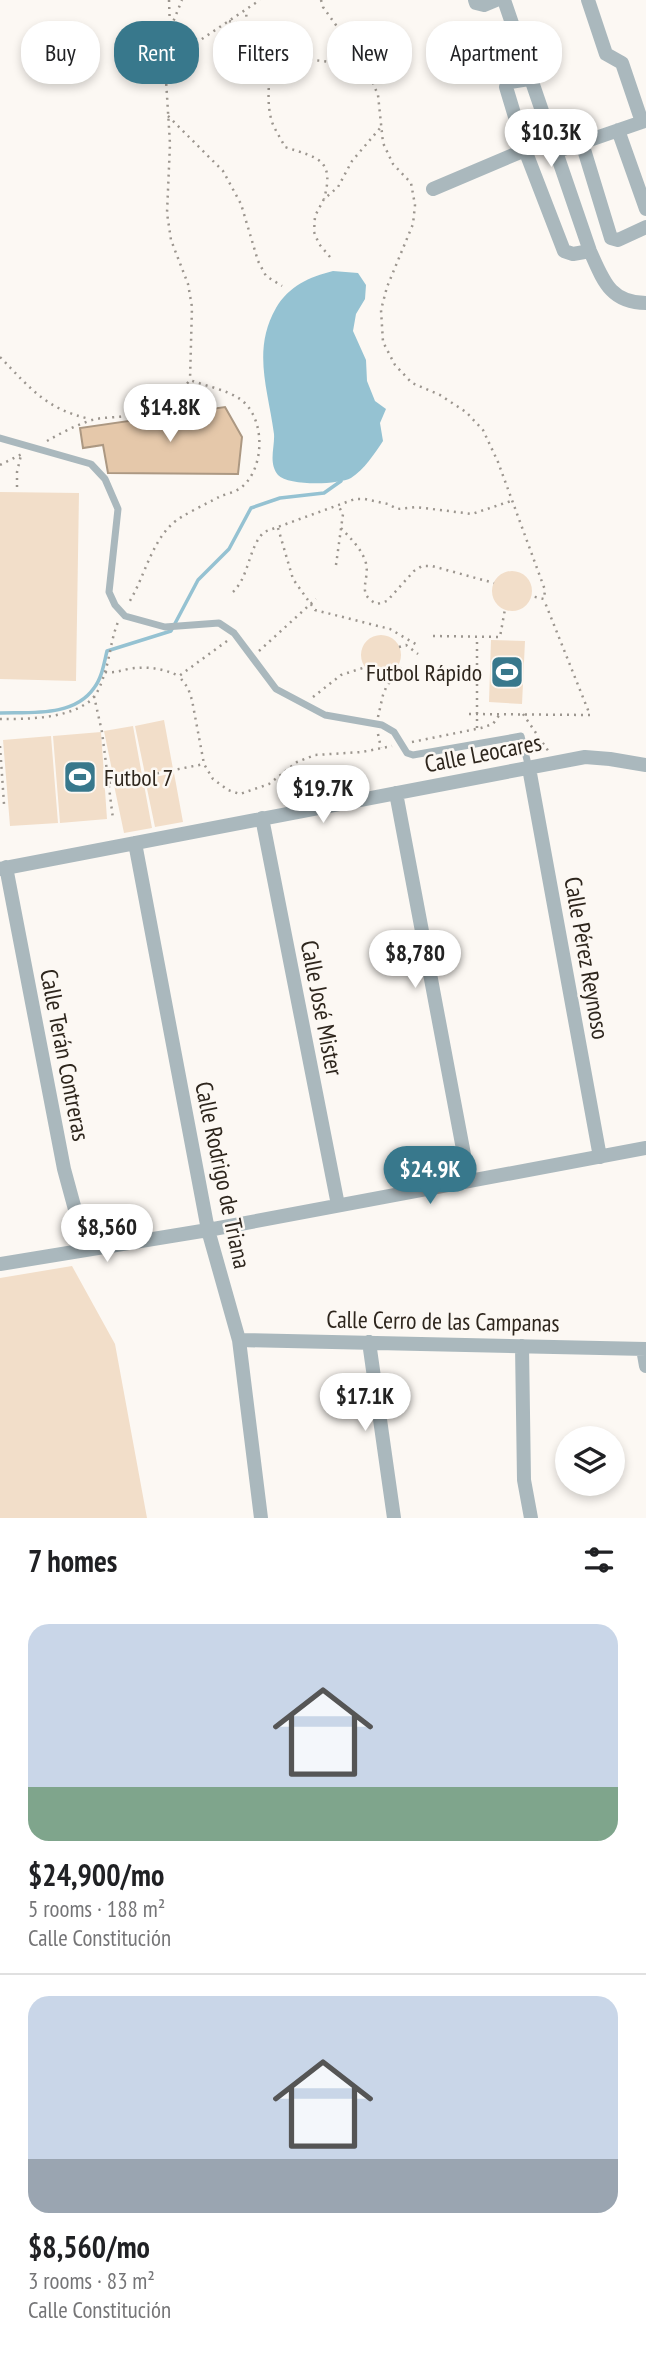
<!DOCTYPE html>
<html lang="en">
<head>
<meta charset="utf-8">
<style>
  :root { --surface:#fff; --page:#f2f2f2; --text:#202124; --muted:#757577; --line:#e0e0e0; --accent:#38788c }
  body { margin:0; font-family:"PT Sans Narrow",sans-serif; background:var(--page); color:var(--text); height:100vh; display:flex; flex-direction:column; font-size:26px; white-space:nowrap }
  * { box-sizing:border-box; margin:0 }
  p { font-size:23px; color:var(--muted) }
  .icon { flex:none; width:38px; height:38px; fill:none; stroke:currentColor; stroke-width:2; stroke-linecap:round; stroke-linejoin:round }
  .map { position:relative; height:1518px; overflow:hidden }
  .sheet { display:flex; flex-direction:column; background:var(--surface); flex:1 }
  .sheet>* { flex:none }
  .banner { position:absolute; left:21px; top:21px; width:606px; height:63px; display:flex; gap:14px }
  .controls { position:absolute; left:555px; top:1426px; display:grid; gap:14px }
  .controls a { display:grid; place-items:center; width:70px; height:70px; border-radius:50%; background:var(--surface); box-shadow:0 4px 10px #0003; font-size:35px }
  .price { position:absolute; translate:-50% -60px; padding:0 16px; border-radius:24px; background:#fff; color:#222; font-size:23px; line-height:46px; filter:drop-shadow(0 2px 4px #0008) }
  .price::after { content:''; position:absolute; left:50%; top:42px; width:21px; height:16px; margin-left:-10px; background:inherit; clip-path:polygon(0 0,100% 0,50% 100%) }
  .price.active { background:var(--accent); color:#fff }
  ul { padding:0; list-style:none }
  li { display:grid; align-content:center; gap:14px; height:371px; padding:0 28px }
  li+li { border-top:2px solid var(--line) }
  li span { display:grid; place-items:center; height:217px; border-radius:21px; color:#555 }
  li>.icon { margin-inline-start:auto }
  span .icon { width:126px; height:126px; fill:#fffc; stroke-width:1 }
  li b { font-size:30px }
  h2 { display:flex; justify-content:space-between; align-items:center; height:84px; padding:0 28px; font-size:30px }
  .pill { padding:0 24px; border-radius:28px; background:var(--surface); box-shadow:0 4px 10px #0003; font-size:24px; line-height:63px }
  .pill.active { background:var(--accent); color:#fff }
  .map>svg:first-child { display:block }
</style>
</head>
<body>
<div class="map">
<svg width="646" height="1518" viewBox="0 0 646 1518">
  <rect width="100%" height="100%" fill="#fcf8f3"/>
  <path fill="#f2dec9" d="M0,492L79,493L76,681L0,679Z
    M492 591a20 20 0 1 1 40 0a20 20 0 1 1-40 0Z
    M361 655a20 20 0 1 1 40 0a20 20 0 1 1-40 0Z
    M491,640L525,641L522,704L489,702Z
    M164,720L173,769L145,774L135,726Z
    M133,726L142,775L114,780L104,731Z
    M101,732L107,819L60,823L53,736Z
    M51,736L58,823L10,826L3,740Z
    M174,773L183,822L155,827L145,779Z
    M143,779L152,828L124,833L114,785Z
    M72,1266L115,1344L147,1518H0V1278Z"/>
  <path fill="#95c2d2" d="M333,271L358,273L366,285L365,299L356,314L353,331L366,360L367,381L375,401L386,409L380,423L383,441C375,453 364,470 351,478C338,485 288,486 278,475C268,463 275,447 274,434C268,389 252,350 276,308C289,286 309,277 333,271Z"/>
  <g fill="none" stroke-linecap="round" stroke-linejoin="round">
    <path stroke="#95c2d2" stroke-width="3.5" d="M0,713C31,712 74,717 94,688C102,678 104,663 107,651L171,631L198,580L229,549L251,508L280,498L324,493L341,481"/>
  </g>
  <path fill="#e5c8aa" stroke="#ac9882" stroke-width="2" d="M225,407L242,437L238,474L108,473L103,445L83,448L80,428Z"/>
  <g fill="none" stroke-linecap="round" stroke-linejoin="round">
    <path stroke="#9c968f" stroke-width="2.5" stroke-dasharray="2 5" stroke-linecap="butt" d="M169,0L170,30L166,80L170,144L167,213L171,240L188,284L192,307L190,380
      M321,0L323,7L366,67L378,95L383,143L393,164L411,183L415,205L413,224L387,287L381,310L383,342L395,365L412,383L440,395L466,412L483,430L498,462L545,590L544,599L531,596
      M229,21L247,26L246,10
      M247,26C255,40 261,50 277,56L350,64L369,74
      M171,27L182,0
      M270,53C271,76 265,100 272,122C275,130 281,139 285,147C318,158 335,159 324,199
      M169,65L184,51L260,0
      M168,116L223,171L241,204L258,261L266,276L282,286
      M330,257L319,244L314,232L315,216L324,199L338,187L352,161L381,127
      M0,357C31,389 46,409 90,419
      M47,441C61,433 76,425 92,420C102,417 114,418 124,416C149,410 174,400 190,380C206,386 227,390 240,399C267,418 265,472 239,489C233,493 225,494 219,497C208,503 180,516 172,524C150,545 144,579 128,604
      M0,465L22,454
      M17,487V472L21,455
      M278,528L293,579L315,610L390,629L419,646
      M341,528C350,538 360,547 365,560C372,579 354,593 377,604L387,601L414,571L422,566H432L494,583
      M336,565L343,514L338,505
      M233,592C250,575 248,548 264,532L355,499H365L388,504L397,509L416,507L472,514L511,501
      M433,636L500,637L505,609
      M227,641L179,676L188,688L192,700L204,764L213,779L228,790L240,794L269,784L297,762L315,755L362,752L392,746
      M399,647L406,645L418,654
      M259,651L316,599
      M105,672C114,673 120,671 128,669C146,666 162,668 179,676
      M94,696L102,732L113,819
      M313,697L341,675L366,667
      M469,714L590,715L544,600
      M523,714L549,752
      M378,717L383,695L387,685L402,671L398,664
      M0,719C27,719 64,719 87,703C96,698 101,685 104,675C110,658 111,639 118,622
      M477,728V637
      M378,734L381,748
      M412,742L481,728L493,724L500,714
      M0,746L4,804
      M109,783L204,764"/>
    <path stroke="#aab8bd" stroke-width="7" d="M0,438L91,464L105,479L118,509L109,592L115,605L125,616L165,627L219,623L234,633L276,689L325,715L382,725L394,732L407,753L413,755L521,736L529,768"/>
    <path stroke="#aab8bd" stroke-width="14" d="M475,0L476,3L484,5L496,0
      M504,0L590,251C603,280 610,303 646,303
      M529,79L510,82L506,87L525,150L564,251L573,254L590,251
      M618,130L646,209
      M582,143L611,238L618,240L646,227
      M555,152L642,122L622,63L606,54L588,0
      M433,189L525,150
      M529,768L600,1157
      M396,793L469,1181
      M262,818L338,1205
      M135,843L208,1230L239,1340L261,1518
      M6,867L64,1169L86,1250
      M0,869L585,757L610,759L646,765
      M0,1264L208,1230L646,1148
      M239,1340L646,1349
      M369,1342L394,1518
      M522,1346L524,1480L531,1518
      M643,1349L646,1366"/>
  </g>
  <defs>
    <symbol id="stadium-square" viewBox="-11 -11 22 22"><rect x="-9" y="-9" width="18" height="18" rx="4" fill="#38788c" stroke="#fcf8f3"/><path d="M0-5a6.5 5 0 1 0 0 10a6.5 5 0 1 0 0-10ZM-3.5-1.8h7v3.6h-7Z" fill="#fff"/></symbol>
  </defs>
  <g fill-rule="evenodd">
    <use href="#stadium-square" x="488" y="653" width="38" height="38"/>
    <use href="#stadium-square" x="61" y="758" width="38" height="38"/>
  </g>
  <g text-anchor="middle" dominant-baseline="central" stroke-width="5" stroke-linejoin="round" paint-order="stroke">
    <g font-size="24" fill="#2e261d" stroke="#fcf8f3" text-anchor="end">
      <text x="482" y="672">Futbol Rápido</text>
      <text x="104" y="777" text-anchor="start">Futbol 7</text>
    </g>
    <g font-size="24" fill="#2e261d" stroke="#fcf8f3">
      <text transform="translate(483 753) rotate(-11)">Calle Leocares</text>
      <text transform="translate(587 958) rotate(80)">Calle Pérez Reynoso</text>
      <text transform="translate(322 1008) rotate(79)">Calle José Mister</text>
      <text transform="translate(65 1055) rotate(79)">Calle Terán Contreras</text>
      <text transform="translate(223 1175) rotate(78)">Calle Rodrigo de Triana</text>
      <text transform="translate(443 1321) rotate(1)">Calle Cerro de las Campanas</text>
    </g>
  </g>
</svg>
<div class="controls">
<a><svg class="icon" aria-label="layers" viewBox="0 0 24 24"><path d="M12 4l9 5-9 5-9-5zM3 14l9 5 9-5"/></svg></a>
</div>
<b class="price" style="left:551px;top:169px">$10.3K</b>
<b class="price" style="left:170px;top:444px">$14.8K</b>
<b class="price" style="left:323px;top:825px">$19.7K</b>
<b class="price" style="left:415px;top:990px">$8,780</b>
<b class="price active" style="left:430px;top:1206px">$24.9K</b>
<b class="price" style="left:107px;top:1264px">$8,560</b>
<b class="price" style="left:365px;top:1433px">$17.1K</b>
<div class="banner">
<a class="pill">Buy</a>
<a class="pill active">Rent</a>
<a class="pill">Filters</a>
<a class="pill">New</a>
<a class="pill">Apartment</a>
</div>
</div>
<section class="sheet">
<h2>7 homes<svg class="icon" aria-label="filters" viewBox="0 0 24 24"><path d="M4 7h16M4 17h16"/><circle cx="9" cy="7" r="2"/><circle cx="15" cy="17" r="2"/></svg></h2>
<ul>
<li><span style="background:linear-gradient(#c9d6e8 75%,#7fa58c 0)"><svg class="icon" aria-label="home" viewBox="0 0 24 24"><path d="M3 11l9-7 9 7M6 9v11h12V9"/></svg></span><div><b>$24,900/mo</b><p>5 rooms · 188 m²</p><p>Calle Constitución</p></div></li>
<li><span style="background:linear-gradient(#c9d6e8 75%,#9aa5b1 0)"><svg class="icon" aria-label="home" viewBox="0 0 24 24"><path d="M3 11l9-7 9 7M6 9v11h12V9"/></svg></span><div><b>$8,560/mo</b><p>3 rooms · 83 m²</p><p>Calle Constitución</p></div></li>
</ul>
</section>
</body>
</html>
